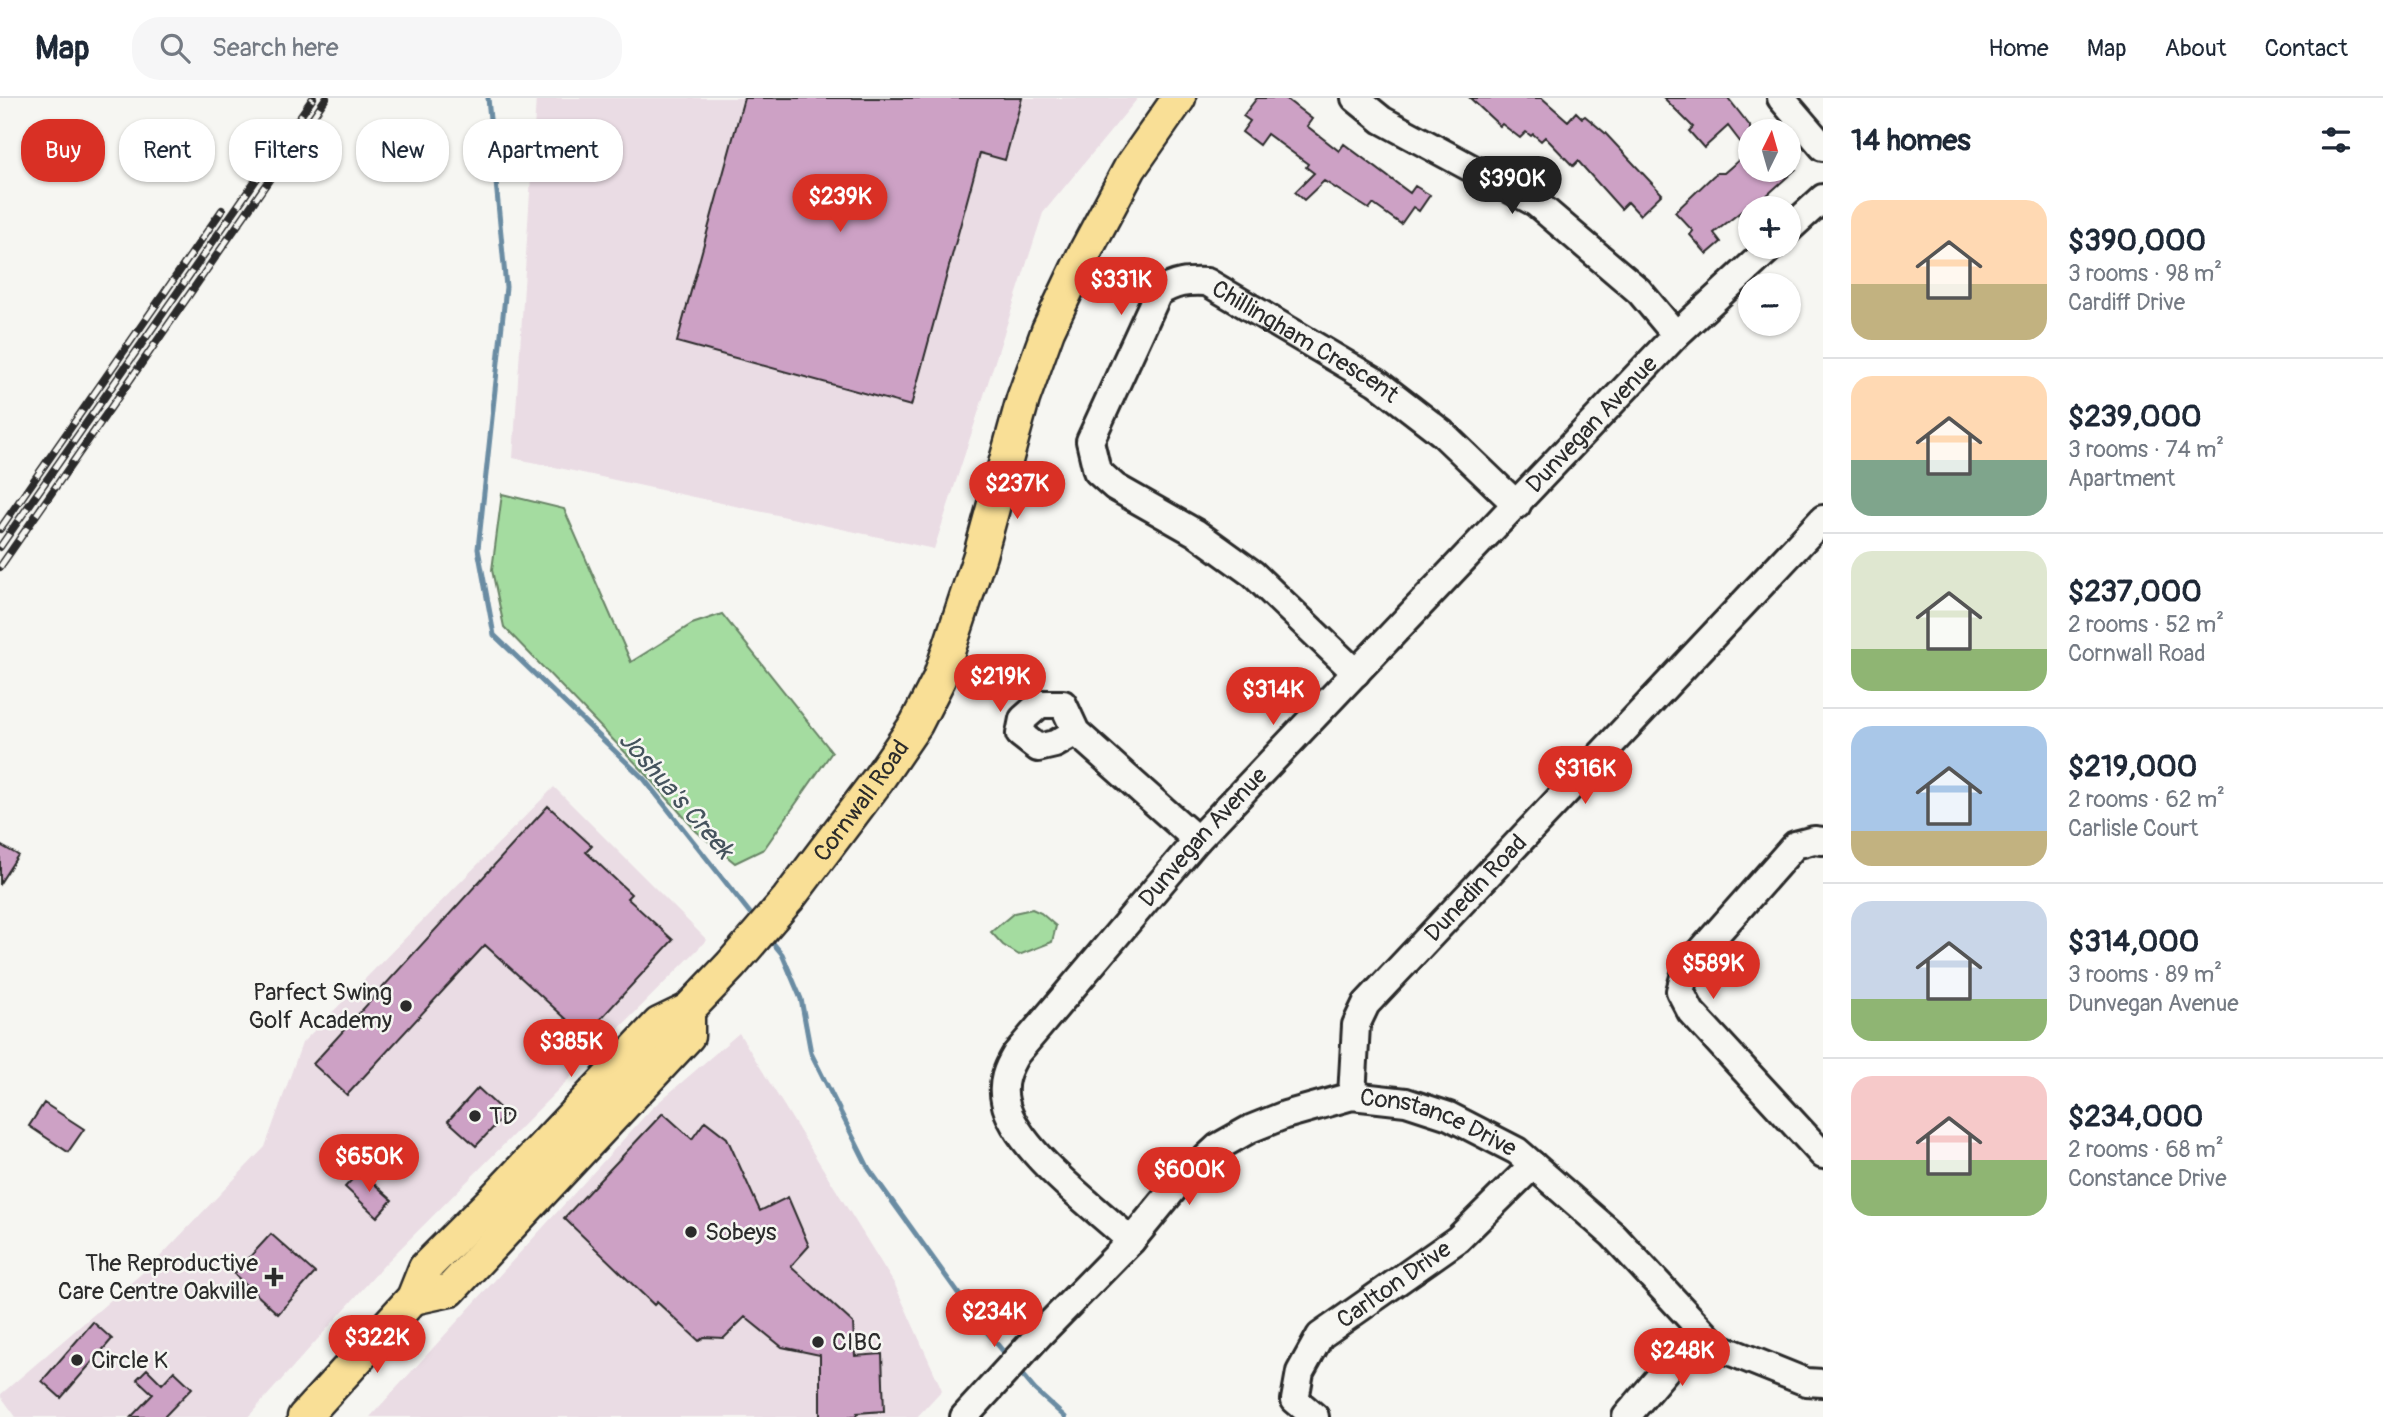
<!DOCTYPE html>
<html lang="en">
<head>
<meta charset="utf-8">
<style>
  :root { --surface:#fff; --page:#f6f6f7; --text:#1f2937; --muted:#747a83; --line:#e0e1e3; --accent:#d93025 }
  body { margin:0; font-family:Pangolin,sans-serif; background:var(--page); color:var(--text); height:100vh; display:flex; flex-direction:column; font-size:26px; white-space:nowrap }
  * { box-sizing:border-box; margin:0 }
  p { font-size:23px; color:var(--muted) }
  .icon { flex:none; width:38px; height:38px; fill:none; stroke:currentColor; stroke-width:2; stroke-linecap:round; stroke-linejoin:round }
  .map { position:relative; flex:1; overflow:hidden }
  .side { display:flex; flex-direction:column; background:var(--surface); width:560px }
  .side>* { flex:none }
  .banner { position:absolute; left:21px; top:21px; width:665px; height:63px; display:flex; gap:14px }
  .needle { width:46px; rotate:5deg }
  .controls { position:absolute; left:1738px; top:21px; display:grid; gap:14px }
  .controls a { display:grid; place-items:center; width:63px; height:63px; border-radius:50%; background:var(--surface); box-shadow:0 2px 5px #0004; font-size:35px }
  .price { position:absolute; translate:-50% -60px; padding:0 16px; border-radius:24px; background:var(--accent); color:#fff; font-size:23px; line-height:46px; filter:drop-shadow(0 2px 4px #0008) }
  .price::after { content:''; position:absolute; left:50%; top:42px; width:21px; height:16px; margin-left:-10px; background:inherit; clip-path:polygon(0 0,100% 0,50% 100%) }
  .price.active { background:#222; color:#fff }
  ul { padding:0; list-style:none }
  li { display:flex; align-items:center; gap:21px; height:175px; padding:0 28px }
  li+li { border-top:2px solid var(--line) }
  li span { display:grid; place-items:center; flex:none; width:196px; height:140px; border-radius:21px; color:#555 }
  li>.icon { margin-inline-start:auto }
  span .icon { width:84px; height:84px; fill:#fffc; stroke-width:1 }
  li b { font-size:30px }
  h2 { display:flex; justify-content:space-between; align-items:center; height:84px; padding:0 28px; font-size:30px }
  .tag { padding:0 24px; border-radius:28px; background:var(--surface); box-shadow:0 2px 5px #0004; font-size:24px; line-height:63px }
  .tag.active { background:var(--accent); color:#fff }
  header { display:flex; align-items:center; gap:42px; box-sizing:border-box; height:98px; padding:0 35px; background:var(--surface); border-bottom:2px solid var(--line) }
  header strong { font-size:33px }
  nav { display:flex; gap:38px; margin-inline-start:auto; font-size:24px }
  .search { width:490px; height:63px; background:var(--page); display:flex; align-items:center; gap:18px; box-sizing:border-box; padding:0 24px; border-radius:28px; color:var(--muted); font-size:26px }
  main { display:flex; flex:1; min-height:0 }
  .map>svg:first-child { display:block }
</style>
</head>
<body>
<header>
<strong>Map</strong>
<div class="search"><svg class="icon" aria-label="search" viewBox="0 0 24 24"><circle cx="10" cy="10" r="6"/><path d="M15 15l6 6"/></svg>Search here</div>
<nav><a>Home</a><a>Map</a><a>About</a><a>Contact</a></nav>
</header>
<main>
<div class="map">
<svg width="1823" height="1319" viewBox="0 0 1823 1319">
  <rect width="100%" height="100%" fill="#f6f6f2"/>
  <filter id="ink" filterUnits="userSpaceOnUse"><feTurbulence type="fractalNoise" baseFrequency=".0143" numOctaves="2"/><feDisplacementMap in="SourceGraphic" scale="14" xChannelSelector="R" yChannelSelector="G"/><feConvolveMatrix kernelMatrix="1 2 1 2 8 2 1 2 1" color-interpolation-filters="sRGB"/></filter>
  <g filter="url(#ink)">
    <path fill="#eadce4" d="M536,0H1138L1043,115L934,451L513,360Z
      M554,689L707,842L386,1165L248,1319H16L0,1297L155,1164L265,1049L302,945Z
      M739,935L895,1187L942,1292L917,1319H370L653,1009Z"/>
    <path fill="#a4dca0" stroke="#688466" stroke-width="2" d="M502,396L564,411L631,564L692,526L722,516L832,654L764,751L735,765L696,733L650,680L504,529L492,472Z
      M1032,811L1041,815L1056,828L1052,844L1019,857L1003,847L991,834L1014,815Z"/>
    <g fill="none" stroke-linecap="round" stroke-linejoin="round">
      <path stroke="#6a8ca3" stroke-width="5" d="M488,0L506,189L478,451L494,537L644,681L757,824
        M769,840L782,856L801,901L811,955L869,1071L981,1227L1008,1259
        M1018,1272L1035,1292L1065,1319"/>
    </g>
    <path fill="#cda1c5" stroke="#2b2b2b" stroke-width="2" d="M744,0H1022L1005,62L980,55L911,308L677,244Z
      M1257,0H1285L1312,21L1307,28L1339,53L1344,46L1410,95L1415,88L1430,97L1419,113L1413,109L1401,126L1373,106L1369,111L1324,83L1304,102L1295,94L1314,75L1306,69L1308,66L1267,36L1259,47L1242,34L1250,23L1243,18Z
      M1470,0H1542L1568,23L1576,14L1582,20L1585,18L1605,35L1662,96L1640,117L1628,104L1621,111L1578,63L1573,68L1545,39L1541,43L1533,36L1531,38L1526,34L1520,40L1502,26L1500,28Z
      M1664,0H1728L1750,28V72H1795L1755,108H1748L1714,135L1721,144L1707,156L1690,137L1693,133L1675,114L1713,78L1717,75H1724L1748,54L1728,28L1704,50L1689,33L1693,29Z
      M548,708L592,748L586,754L631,796L627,800L673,842L585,938L485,847L347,997L313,966Z
      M0,747L18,757L0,785Z
      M478,990L506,1016L476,1048L448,1023Z
      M44,1005L84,1031L68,1054L29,1028Z
      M663,1015L692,1041L705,1023L727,1040L760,1113L788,1099L809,1148L791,1168L853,1225L855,1258L882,1256L884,1313L857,1315L856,1319H820V1257L782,1249L745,1219L724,1240L704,1239L699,1243L657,1204L654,1207L564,1120Z
      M360,1073L392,1102L377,1119L345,1089Z
      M271,1136L315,1175L278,1216L234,1176Z
      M93,1224L112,1241L61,1300L42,1283Z
      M147,1271L162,1286L174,1273L192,1290L164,1319H131L153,1296L137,1281Z"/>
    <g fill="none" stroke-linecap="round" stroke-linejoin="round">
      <defs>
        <g id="minor">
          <path d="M1355,0L1382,22L1536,105L1639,193L1676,237"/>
          <path d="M1781,0L1823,49"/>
          <path d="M1788,132L1823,100"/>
          <path id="s1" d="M1356,575L1253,476L1196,435L1115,389L1097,373L1090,343L1158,195C1175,184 1187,183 1207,184L1376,284L1442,335L1517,407"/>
          <path d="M1076,634L1055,646L1038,650L1020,636L1023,621L1040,606H1063L1076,634L1197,742"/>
          <path d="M1823,743L1814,742L1795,747L1687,869L1680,893L1691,914L1823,1057"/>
          <path id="s2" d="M1352,998L1356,927L1366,906L1823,421"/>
          <path id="s3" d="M1131,1143C1095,1109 1014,1051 1005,1003C1001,985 1007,971 1016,956L1197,742L1676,237L1771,149"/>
          <path id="s4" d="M964,1319L1040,1236L1131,1143L1176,1088L1218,1049L1250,1031L1285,1017L1352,998L1406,1004L1449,1018L1517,1053L1613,1137L1716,1248L1806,1284L1823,1285"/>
          <path id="s5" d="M1315,1319L1295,1302L1300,1274L1320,1238L1458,1141L1533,1067"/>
          <path d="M1626,1319L1676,1260L1698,1230"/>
        </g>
        <g id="major">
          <path d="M413,1200L450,1192L688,938V912"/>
          <path id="s6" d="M304,1319L413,1200L425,1170L493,1102L659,926L688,912L731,867L788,801L877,683L916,626L939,581L980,457L1023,301L1048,232L1084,156L1130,70L1179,0"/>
        </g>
      </defs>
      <use href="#minor" stroke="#2b2b2b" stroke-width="32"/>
      <use href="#major" stroke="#2b2b2b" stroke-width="37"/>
      <use href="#minor" stroke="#f6f6f2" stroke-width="26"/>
      <use href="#major" stroke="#f9df96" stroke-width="32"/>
      <defs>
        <path id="rail" d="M0,431L222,112
          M0,449L313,0
          M0,469L326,0"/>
      </defs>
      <use href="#rail" stroke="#2b2b2b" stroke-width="8"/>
      <use href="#rail" stroke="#f6f6f2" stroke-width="5" stroke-dasharray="16" stroke-linecap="butt"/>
    </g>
  </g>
  <g fill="#2b2b2b" stroke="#f6f6f2" stroke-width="2.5">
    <circle cx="406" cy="908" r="7"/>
    <circle cx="475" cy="1018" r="7"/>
    <circle cx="691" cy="1134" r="7"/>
    <path d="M270.5 1168.5h7v7h7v7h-7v7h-7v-7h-7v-7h7z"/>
    <circle cx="818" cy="1244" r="7"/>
    <circle cx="77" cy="1262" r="7"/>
  </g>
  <g text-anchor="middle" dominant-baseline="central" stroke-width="5" stroke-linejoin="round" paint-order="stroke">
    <g font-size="24" fill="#2b2b2b" stroke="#f6f6f2">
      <text stroke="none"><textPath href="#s1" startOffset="690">Chillingham Crescent</textPath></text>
      <text stroke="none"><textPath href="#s3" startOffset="1094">Dunvegan Avenue</textPath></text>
      <text stroke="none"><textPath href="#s6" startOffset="836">Cornwall Road</textPath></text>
      <text stroke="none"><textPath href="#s3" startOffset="527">Dunvegan Avenue</textPath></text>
      <text stroke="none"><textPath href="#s2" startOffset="254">Dunedin Road</textPath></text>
      <text stroke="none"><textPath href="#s4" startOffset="606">Constance Drive</textPath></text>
      <text stroke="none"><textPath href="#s5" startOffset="186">Carlton Drive</textPath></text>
    </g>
    <g font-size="24" fill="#2b2b2b" stroke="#f6f6f2" text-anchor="start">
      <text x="392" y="894" text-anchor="end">Parfect Swing<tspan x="392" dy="28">Golf Academy</tspan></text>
      <text x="489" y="1018">TD</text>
      <text x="705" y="1134">Sobeys</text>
      <text x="258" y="1165" text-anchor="end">The Reproductive<tspan x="258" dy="28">Care Centre Oakville</tspan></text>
      <text x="832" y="1244">CIBC</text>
      <text x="91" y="1262">Circle K</text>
    </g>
    <g font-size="26" font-style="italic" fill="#45535d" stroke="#f6f6f2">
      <text transform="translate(676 697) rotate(49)">Joshua's Creek</text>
    </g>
  </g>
</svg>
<div class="controls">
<a><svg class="needle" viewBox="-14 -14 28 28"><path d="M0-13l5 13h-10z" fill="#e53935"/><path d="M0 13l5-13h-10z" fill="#747a83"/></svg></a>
<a>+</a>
<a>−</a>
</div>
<b class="price active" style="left:1512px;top:118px">$390K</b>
<b class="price" style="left:840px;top:136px">$239K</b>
<b class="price" style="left:1121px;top:219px">$331K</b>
<b class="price" style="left:1017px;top:423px">$237K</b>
<b class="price" style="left:1000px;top:616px">$219K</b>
<b class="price" style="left:1273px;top:629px">$314K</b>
<b class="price" style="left:1585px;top:708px">$316K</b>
<b class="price" style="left:1713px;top:903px">$589K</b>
<b class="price" style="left:571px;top:981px">$385K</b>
<b class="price" style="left:369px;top:1096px">$650K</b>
<b class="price" style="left:1189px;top:1109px">$600K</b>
<b class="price" style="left:994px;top:1251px">$234K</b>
<b class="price" style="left:377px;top:1277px">$322K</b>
<b class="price" style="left:1682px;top:1290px">$248K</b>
<div class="banner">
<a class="tag active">Buy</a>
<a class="tag">Rent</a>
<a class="tag">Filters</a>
<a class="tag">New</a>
<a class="tag">Apartment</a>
</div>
</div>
<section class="side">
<h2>14 homes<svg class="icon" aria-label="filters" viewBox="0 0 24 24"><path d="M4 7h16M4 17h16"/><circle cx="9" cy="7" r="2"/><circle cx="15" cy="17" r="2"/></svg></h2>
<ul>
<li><span style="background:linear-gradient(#ffd9b3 60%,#c2b280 0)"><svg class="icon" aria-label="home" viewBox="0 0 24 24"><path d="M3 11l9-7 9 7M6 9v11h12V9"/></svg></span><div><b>$390,000</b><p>3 rooms · 98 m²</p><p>Cardiff Drive</p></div></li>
<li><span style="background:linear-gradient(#ffd9b3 60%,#7fa58c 0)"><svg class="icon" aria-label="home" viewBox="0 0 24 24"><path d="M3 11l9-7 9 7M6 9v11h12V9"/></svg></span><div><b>$239,000</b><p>3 rooms · 74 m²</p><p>Apartment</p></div></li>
<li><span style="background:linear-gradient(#dfe7d0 70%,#8fb573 0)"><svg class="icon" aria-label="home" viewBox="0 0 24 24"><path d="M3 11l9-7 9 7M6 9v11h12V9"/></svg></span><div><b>$237,000</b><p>2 rooms · 52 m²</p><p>Cornwall Road</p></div></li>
<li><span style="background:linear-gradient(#a9c7e8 75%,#c2b280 0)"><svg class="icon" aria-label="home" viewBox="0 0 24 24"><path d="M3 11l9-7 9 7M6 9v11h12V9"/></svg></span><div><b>$219,000</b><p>2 rooms · 62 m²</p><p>Carlisle Court</p></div></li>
<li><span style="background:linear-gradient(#c9d6e8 70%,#8fb573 0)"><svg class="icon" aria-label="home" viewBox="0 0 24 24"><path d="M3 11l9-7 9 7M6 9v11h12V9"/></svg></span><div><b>$314,000</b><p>3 rooms · 89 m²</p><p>Dunvegan Avenue</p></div></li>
<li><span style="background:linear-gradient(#f6c9c9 60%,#8fb573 0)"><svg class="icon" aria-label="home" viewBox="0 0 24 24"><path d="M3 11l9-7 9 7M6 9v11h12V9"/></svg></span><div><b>$234,000</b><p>2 rooms · 68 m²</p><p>Constance Drive</p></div></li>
</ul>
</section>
</main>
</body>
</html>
